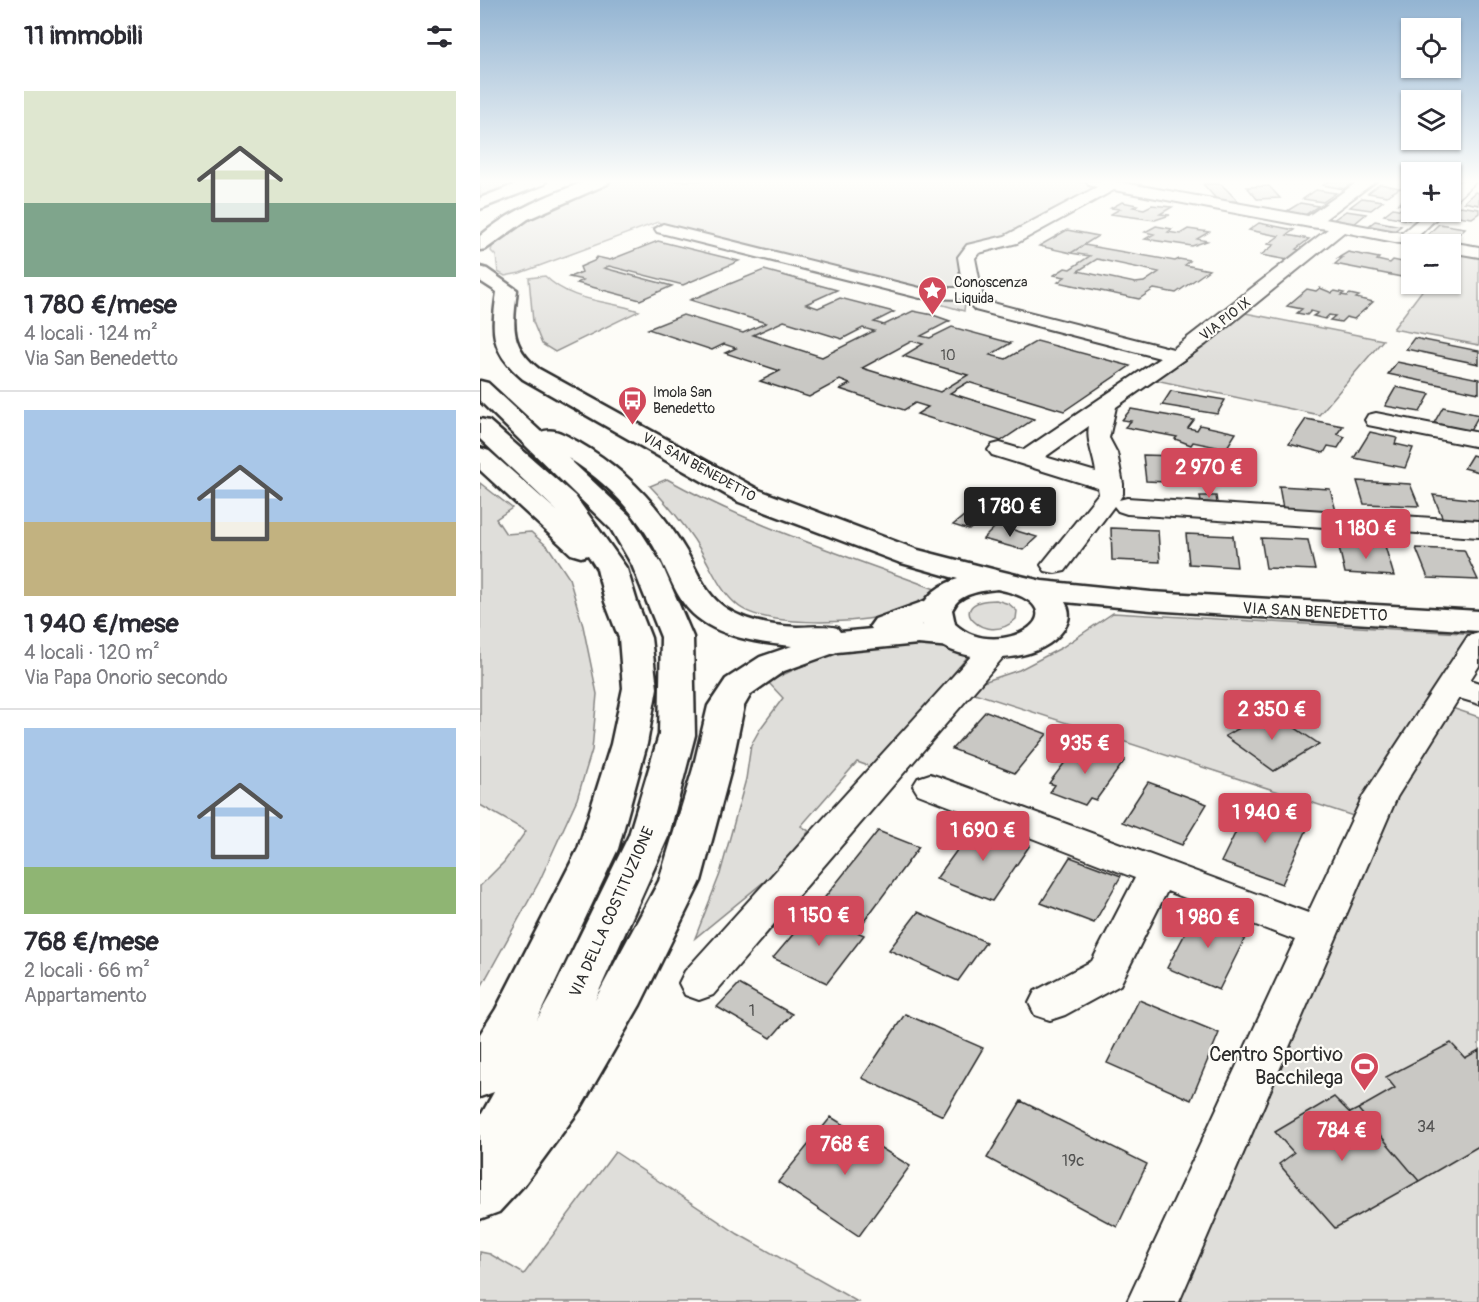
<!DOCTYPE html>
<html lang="it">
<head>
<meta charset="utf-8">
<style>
  :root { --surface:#fff; --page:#f2f2f3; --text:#2b2b33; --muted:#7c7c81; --line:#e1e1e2; --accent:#d1495b }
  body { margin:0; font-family:Pangolin,sans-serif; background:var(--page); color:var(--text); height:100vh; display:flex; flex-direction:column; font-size:22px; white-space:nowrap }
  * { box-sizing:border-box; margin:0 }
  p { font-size:20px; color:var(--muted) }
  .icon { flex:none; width:33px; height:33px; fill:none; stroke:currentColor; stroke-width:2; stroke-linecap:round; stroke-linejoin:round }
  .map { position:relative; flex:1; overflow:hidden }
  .details { display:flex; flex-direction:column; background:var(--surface); width:480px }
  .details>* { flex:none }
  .buttons { position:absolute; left:921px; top:18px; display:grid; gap:12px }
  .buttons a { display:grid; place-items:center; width:60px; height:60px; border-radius:0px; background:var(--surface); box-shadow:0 2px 4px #0004; font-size:30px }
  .price { position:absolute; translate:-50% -51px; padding:0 14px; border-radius:6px; background:var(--accent); color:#fff; font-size:20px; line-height:39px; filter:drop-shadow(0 2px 3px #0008) }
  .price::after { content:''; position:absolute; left:50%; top:36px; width:18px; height:14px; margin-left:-9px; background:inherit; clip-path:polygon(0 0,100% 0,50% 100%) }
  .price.current { background:#222; color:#fff }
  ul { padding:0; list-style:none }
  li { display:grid; align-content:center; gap:12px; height:318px; padding:0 24px }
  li+li { border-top:2px solid var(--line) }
  li span { display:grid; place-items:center; height:186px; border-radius:0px; color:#555 }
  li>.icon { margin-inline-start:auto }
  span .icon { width:108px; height:108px; fill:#fffc; stroke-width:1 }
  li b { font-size:26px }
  h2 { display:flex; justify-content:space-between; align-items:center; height:72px; padding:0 24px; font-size:26px }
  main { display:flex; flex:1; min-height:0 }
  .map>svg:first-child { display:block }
</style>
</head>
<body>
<main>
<section class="details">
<h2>11 immobili<svg class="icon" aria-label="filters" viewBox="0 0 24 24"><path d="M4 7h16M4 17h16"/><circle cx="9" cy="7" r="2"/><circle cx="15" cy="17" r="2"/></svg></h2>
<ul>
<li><span style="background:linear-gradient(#dfe7d0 60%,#7fa58c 0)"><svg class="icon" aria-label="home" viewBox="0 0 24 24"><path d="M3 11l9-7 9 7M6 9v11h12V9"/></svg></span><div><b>1 780 €/mese</b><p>4 locali · 124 m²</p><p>Via San Benedetto</p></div></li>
<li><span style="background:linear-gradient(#a9c7e8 60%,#c2b280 0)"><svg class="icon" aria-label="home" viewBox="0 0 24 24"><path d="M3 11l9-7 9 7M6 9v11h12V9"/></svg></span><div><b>1 940 €/mese</b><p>4 locali · 120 m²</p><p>Via Papa Onorio secondo</p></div></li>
<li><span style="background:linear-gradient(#a9c7e8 75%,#8fb573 0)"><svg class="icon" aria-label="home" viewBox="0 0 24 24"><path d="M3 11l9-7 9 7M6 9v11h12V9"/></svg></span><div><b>768 €/mese</b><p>2 locali · 66 m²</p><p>Appartamento</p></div></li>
</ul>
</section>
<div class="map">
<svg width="999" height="1302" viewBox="0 0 999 1302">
  <rect width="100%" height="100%" fill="#fdfcf7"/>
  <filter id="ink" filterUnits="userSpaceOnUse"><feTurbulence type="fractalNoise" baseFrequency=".0167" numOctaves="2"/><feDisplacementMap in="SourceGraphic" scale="12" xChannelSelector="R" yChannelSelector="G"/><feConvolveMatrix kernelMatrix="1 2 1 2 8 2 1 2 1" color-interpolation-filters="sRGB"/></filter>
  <g filter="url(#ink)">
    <path fill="#dfdeda" stroke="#858482" stroke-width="1.5" d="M0,181H45L0,199Z
      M132,181H592L625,187L566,222L490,258L484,311L361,275L172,228L183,224L178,222L40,273L25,276L18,272L16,256L11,251L14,240L21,233L72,205Z
      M978,252L999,255V345L913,329L947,284H970L971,259Z
      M65,276C91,302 126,300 159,311L75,352L62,344L53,322L49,278Z
      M760,312L903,340L839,415L666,378Z
      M187,479C275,528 363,554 455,589C443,603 421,612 403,616C372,624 280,627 256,604C239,589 232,569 221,551C207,527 189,506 170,486Z
      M0,483L32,508L16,519L26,534L51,532L69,548L89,578L103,626L117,694L112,750L97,799L59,882L0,989V886L24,862L46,831L0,805Z
      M516,600L529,604L537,611L536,619C505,649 460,600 516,600Z
      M633,613L999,634L963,705L999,717V1302H670L898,824L482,689L539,670L581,648Z
      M411,640L477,647L489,655L394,768L377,762L321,826L329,831L296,872L215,938L240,874L266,779L271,745L280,729L303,698L288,682C333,660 361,648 411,640Z
      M135,1152L258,1234L378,1302H0V1252L10,1254L44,1274Z"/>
    <path fill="#c9c8c4" stroke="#2b2b2b" stroke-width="1.5" fill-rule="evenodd" d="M849,181H868L873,182L864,189L843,185Z
      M723,184H741L758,201L739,202Z
      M900,184L920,188L907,196L888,193Z
      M789,186L800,198L777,199L767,187Z
      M836,190L856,193L843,202L823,199Z
      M995,192L999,193V205L984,202Z
      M928,195H932V206L918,204Z
      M882,198L903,201L891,210L870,207Z
      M642,202L657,205L653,207L664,209L672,205L692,207L680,214L690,215L675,220L631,214L640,209L631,208Z
      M820,203L838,206L825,215L807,211Z
      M980,206L999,209V213L992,218L970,215Z
      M913,208L932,212H937L929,220L904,215Z
      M866,211L886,214L874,224L853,220Z
      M895,221L921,226L913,232L887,227Z
      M779,223L814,230L807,235L829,239L816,249L822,250L808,260L781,255L794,245L788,244L799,236L769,230Z
      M959,224L985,228L969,244L943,239Z
      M676,226L692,229L688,232L700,234L708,229L729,232L717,239L727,241L712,246L665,239L674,234L665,232Z
      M587,230L618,236L591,253L559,246Z
      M178,241L259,261L203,285L129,266L124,268L192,286L160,300L97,283L103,280L89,277L102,272L100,267L114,261L117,257L130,260Z
      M604,245L695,261L699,259L710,261L705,265L729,270L696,293L674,289L659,299L578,282L585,277L574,275L585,268L590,269L610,256L591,253ZM617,259L679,272L664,282L655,283L598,271Z
      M868,252L899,258L897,260L910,263L913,260L932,264V279L855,264L862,258H858Z
      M284,270L357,290L326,304L338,308L360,298L414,312L394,322L404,325L433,311L453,315L470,321L441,336L450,338L472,327L531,343L510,355L526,359L557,341L650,366L584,411L488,382L470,393L554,419L521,441L437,414L448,407L435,403L424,410L360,389L370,384L360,380L329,397L280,381L300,371L245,353L256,348L244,344L232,350L168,329L203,315L263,333L286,323L210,300ZM304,321L362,339L383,328L394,331L342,357L273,335ZM432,341L443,344L423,356L488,375L460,392L382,368Z
      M840,288L852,293L855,291L864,293L861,295L867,296L870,294L879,296L876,298L893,302L874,319L866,317L861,322L850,320L855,316L849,315L845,319L833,316L838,313L831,311L827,315L817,313L822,309L807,306L827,289L836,291Z
      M934,338L999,351V364L926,349Z
      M917,362L999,379V393L908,374Z
      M916,387L950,394L940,412L905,406Z
      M691,391L745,400L737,414L682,405Z
      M963,407L999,415L990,431L954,423Z
      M651,409L714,420L708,428L717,430L720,425L756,433L746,449L713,442L711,445L695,439L697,437L645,427L651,421L642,420Z
      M826,419L863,426L857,434L865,437L858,448L848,446L844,453L809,444Z
      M890,432L917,438L915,444L933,448L925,468L874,458Z
      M663,455L697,456V461L737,460V467H730L732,477H726L727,484L666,481Z
      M992,455L999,457V472L984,468Z
      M877,481L930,484L939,506L884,504Z
      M799,486L850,489L856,511L803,509Z
      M953,495L999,500V520L963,519Z
      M720,496H736L737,503L721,502Z
      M491,510L506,515L489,530L473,525Z
      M517,525L557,537L543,550L503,539Z
      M631,528L678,530L680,562L632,560Z
      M706,534L753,536L757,567L709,564Z
      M781,538L828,540L835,570L786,568Z
      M858,543L905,546L914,576L865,573Z
      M936,548L984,550L998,580L948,578Z
      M506,711L567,734L535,773L472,749Z
      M790,711L839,744L794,771L745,736Z
      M599,744L645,760L616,800L610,798L605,805L570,792L575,785L569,783Z
      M668,782L727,804L702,845L642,822Z
      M769,805L829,825L802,884L741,862Z
      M496,824L550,845L512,901L456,879Z
      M398,831L439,847L382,924L338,906Z
      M590,857L641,876L614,923L561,903Z
      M718,909L769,930L739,990L687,968Z
      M332,912L384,935L347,983L293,958Z
      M438,912L506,942L478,981L409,950Z
      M259,984L312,1014L291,1038L237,1007Z
      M659,1000L739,1033L711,1100L627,1063Z
      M425,1014L503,1048L463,1116L382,1078Z
      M971,1043L985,1058L999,1050V1146L939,1181L878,1109L915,1088L906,1077Z
      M854,1097L870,1113L878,1109L939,1181L855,1228L799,1164L814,1153L795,1132Z
      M541,1101L667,1164L637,1227L507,1158Z
      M351,1117L430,1166L379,1236L298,1182Z"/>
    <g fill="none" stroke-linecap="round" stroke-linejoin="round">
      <defs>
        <path id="minor" d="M607,181H633L828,216L879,181H896L845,219L922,233L947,212H963L938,236L962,240L964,244L970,242L999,247V257L970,252V244H925L864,232L726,344L636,407L629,438L637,453L643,484V494L639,500L647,498L999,521V537L647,514L638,511L634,506L585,571L575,573L565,571L561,565L619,493L618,488L512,455L508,450L512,445L520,443L544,450L680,358L495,310L485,299L440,298L177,232L175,229L183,224L440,288H483L478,257L487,245L525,236L617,187L609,185ZM634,190L830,227L848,229L693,349L509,302L503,298L495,258L499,253L537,243ZM609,426C606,441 614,456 616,472L565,457Z
          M980,181H996L975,201L970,202V190Z
          M896,413L999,433V447L888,425L885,420L888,415Z
          M999,633V666L990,680L999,683V704L979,698L917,797L699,1302H647L815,940L687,891L640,985L585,1015L570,1020L555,1015L549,1003L555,991L612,961L655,878L438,794L433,786L438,778L450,774L462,778L828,913L883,796L988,636Z
          M514,640L525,643L529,649L525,655L233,995L219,1000L205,995L199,983L205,971L503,643Z"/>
        <path id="tertiary" d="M0,267L7,269L37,290C33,325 29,345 59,369L279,490L438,550L520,571L562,581L671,592L999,611V631L671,610L585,602C592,614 589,624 579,635C554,663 491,665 460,644C424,620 444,589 478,579L418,562L259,502L43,379C10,351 11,332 17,292L0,281ZM517,589C610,608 519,665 475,624L472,610C478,593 501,591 517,589Z"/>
        <path id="trunk" d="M44,181H66L64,184L0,209V198Z
          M106,181H129L127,184L48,219L6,249L0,250V236C31,210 69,195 106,181Z
          M0,381L8,383L61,432C75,427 85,435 98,442C144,468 179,505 206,551C218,572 225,595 247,609C268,622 293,626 317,627C331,627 344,625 357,628L360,632L392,629L390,626L395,619L459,596L470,598L475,605L470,612L442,625L482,630L487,637L482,644L471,647L438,644L357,652L304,671L271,694L264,706L251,769L221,881L160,1005L100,1109L44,1185L19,1212L0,1219V1117L14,1092L0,1097V1034L16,1009L98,849L131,744L143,688L139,638L125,602L117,569L108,555L101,557L91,554L0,470V448L9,451L78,512L0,439V419L9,421L95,496L147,569L157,602L171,638L177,688L167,744L138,849L57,1020L71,995L149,835L179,735L181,637L152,565L131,529L0,401ZM88,458C126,481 158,515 178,554C189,574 196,598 213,614C238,637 279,643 312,646L280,657L246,679L228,706L213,769L179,881L115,1000L189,835L215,735L213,637L182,565L152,518Z"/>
      </defs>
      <use href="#minor" stroke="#2b2b2b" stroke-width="4"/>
      <use href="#tertiary" stroke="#2b2b2b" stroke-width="5"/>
      <use href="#trunk" stroke="#2b2b2b" stroke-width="5"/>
      <use href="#minor" fill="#fdfcf7" fill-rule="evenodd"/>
      <use href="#tertiary" fill="#fdfcf7" fill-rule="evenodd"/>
      <use href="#trunk" fill="#fdfcf7" fill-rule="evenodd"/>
    </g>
  </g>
  <linearGradient id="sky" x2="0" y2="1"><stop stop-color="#93b4d2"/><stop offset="0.5" stop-color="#fefefb"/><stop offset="1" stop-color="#fefefb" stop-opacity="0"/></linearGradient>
  <rect width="999" height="363" fill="url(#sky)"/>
  <defs>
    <symbol id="sight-pin" viewBox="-11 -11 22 30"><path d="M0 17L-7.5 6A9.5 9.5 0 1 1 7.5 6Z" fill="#d1495b" stroke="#fdfcf7"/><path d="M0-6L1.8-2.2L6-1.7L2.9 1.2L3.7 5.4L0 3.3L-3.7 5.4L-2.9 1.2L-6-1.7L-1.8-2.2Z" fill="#fff"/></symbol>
    <symbol id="bus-pin" viewBox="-11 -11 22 30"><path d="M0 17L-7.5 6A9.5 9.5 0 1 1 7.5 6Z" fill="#d1495b" stroke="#fdfcf7"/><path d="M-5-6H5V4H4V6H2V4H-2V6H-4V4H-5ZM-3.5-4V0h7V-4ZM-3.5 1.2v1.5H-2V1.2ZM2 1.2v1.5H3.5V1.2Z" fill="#fff"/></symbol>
    <symbol id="stadium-pin" viewBox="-11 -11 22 30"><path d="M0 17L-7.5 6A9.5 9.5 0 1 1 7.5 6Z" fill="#d1495b" stroke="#fdfcf7"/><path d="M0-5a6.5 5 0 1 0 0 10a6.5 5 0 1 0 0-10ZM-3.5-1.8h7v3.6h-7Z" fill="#fff"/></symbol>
  </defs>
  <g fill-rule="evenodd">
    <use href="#sight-pin" x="436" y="274" width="33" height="45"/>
    <use href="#bus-pin" x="136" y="384" width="33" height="45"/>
    <use href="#stadium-pin" x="868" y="1050" width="33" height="45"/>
  </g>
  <g text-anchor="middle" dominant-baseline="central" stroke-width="4.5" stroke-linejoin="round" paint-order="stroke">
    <g font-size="14" fill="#2b2b2b" stroke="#fdfcf7" text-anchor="start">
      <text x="474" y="282">Conoscenza<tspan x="474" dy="16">Liquida</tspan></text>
      <text x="173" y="392">Imola San<tspan x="173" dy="16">Benedetto</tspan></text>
    </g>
    <g font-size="14" fill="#2b2b2b" stroke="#fdfcf7">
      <text transform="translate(745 319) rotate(-38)">VIA PIO IX</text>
      <text transform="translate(219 467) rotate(29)">VIA SAN BENEDETTO</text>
    </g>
    <g font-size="14" fill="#525251">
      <text x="468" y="355">10</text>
    </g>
    <g font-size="16" fill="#2b2b2b" stroke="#fdfcf7">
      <text transform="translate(835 612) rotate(3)">VIA SAN BENEDETTO</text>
      <text transform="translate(132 912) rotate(-66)">VIA DELLA COSTITUZIONE</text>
    </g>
    <g font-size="16" fill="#525251">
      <text x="272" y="1011">1</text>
      <text x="946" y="1127">34</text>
      <text x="593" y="1161">19c</text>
    </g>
    <g font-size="20" fill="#2b2b2b" stroke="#fdfcf7" text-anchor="end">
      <text x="863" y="1054">Centro Sportivo<tspan x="863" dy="23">Bacchilega</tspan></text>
    </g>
  </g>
</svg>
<div class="buttons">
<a><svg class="icon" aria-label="locate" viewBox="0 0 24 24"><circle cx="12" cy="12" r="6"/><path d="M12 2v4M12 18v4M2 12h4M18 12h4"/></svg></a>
<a><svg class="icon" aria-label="layers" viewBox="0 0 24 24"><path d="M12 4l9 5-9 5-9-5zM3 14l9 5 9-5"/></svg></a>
<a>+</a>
<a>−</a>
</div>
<b class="price" style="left:729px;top:499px">2 970 €</b>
<b class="price current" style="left:530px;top:538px">1 780 €</b>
<b class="price" style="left:886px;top:560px">1 180 €</b>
<b class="price" style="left:792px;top:741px">2 350 €</b>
<b class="price" style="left:605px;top:775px">935 €</b>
<b class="price" style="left:785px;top:844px">1 940 €</b>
<b class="price" style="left:503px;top:862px">1 690 €</b>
<b class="price" style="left:339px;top:947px">1 150 €</b>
<b class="price" style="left:728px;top:949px">1 980 €</b>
<b class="price" style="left:862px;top:1162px">784 €</b>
<b class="price" style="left:365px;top:1176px">768 €</b>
</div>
</main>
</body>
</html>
